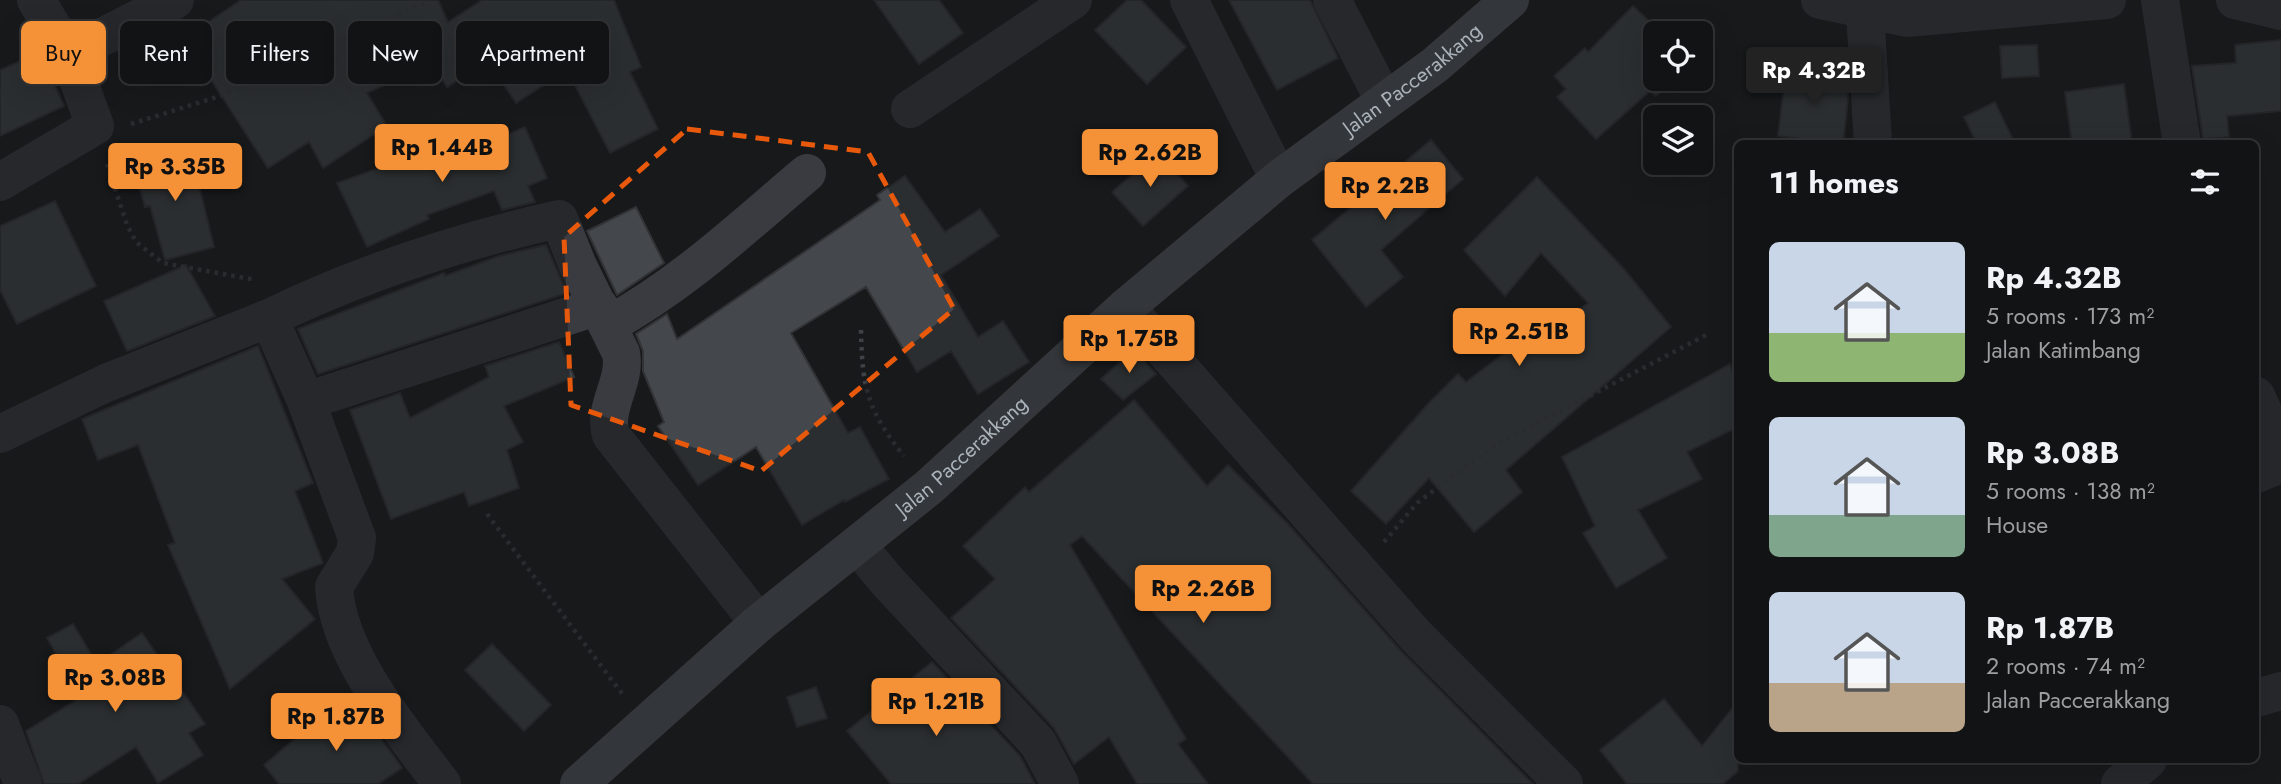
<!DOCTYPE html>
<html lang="en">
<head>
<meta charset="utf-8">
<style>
  :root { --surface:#121314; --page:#1f2022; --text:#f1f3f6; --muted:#9c9ea0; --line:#313234; --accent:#f59136 }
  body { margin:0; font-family:Jost,sans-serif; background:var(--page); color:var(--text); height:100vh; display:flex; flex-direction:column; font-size:26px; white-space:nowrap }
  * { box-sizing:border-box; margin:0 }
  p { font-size:23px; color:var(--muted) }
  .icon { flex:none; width:38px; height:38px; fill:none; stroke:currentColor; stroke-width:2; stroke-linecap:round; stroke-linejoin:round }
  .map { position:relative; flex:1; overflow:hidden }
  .panel { position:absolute; left:1734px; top:140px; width:525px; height:623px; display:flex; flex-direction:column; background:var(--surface); border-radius:10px; box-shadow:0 7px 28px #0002,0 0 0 2px var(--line) }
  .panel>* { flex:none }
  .guide { position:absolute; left:21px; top:21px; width:665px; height:63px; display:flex; gap:14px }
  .buttons { position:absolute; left:1643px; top:21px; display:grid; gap:14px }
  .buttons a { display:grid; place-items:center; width:70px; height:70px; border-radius:10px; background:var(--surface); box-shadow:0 7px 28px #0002,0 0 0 2px var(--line); font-size:35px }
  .price { position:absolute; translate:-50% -60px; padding:0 16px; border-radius:7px; background:var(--accent); color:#111; font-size:23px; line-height:46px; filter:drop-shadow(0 2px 4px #0008) }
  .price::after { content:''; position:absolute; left:50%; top:42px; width:21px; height:16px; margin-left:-10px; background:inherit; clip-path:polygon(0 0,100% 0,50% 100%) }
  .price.active { background:#222; color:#fff }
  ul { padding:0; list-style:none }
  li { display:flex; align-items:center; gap:21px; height:175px; padding:0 35px }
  li span { display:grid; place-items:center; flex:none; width:196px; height:140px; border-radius:10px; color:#555 }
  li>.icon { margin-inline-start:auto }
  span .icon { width:84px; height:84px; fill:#fffc; stroke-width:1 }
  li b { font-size:30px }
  h2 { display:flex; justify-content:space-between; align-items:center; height:84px; padding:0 35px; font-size:30px }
  .chip { padding:0 24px; border-radius:10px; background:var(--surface); box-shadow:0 7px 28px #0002,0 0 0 2px var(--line); font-size:24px; line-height:63px }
  .chip.active { background:var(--accent); color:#111 }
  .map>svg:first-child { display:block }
</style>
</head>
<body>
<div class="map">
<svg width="2281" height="784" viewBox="0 0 2281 784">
  <rect width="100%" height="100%" fill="#18191b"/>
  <path fill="#44474b" stroke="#323337" stroke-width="2" d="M241,0H438L448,22L482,0H614L641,67L630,72L658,129L610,153L567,70L516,103L488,61L447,87L432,63L367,93L387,126L323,168L309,142L268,168L184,38Z
    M874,0H939L963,33L919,64Z
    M1127,0H1141L1186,47L1147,84L1095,30Z
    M1229,0H1310L1338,58L1277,90Z
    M1633,6L1662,33H1656V79H1673L1656,96L1650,91L1596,139L1557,97L1566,89L1554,76L1585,48L1588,52Z
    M2281,40V111L2227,116L2229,137L2203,139L2192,66L2236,63L2235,45Z
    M2037,45L2039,76L2002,78L2000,46Z
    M40,52L64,106L0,136V70Z
    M1786,69L1847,77L1848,99L1843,144L1778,136Z
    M2124,84L2132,144H2072L2065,92Z
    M1995,102L2015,144H1977L1964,117Z
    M525,127L547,178L528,186L535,202L502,210L494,191L427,215L429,219L367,247L337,183L463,138L468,151Z
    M1431,140L1463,179L1381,250L1403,277L1366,307L1312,240Z
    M190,148L214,247L165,260L150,206L145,207L133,163Z
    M1158,152L1188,186L1143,226L1112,192Z
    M905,176L945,232L980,209L999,236L941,275L978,337L1003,321L1029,362L978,394L951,351L917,372L866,287L791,333L848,433L860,427L889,479L845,502L844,500L802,525L756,447L698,485L658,426L664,422L643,371V351L636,334L667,314L677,339L880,200L877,195Z
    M1537,177L1624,269L1671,327L1506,470L1522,492L1474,532L1429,478L1386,524L1351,491L1427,405L1458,374L1466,382L1523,339L1530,348L1588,303L1541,253L1505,296L1464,250Z
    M55,201L96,286L17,324L0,290V226Z
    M636,207L664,263L617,295L587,231Z
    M546,245L567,293L318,374L298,329L444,273L445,276L499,256Z
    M186,265L215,316L127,351L104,301Z
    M559,342L574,377L504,406L523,442L507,450L519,488L469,506L464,492L391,519L350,410L400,393L410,418L489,377L485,366Z
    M258,346L313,483L295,491L323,563L282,579L315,619L230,689L168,545L175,543L138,445L98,460L82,419Z
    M1134,349L1156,374L1123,400L1101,379Z
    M1730,364L1738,388V427L1687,452L1702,479L1638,510L1667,558L1616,588L1583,533L1595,526L1562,457Z
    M1134,400L1207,486L1228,465L1288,524L1401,651L1533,784H1313L1082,536L1070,545L1186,739L1178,744L1208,784H1137L1109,737L1074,764L1054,728L951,618L995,579L963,546L1025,487L1029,492Z
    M73,624L97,664L142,633L205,724L189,733L203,755L158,783L136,747L78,784H44L26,731L81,697L47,638Z
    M492,644L551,705L524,731L465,670Z
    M932,662L1020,756L1035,784H891L847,731Z
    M816,687L827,718L797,727L787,697Z
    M1664,699L1702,746L1738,701V771L1723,784H1627L1600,750Z
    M354,700L402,768L378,784H279L264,765L292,741Z"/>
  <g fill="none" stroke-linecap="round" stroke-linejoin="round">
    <path stroke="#3f4347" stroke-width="4.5" stroke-dasharray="3.5 5" stroke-linecap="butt" d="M131,124L220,96L430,0
      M107,164L127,225L136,242L163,263L256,280
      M861,330C862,389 868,411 904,456
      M487,514L623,695
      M1384,542L1417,503L1494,446L1708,334"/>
    <path stroke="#393b40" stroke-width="38" d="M1189,0L1279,179
      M1332,0L1384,100
      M1820,0L1907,18L2107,0
      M2160,0L2182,144
      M2235,0L2281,11
      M1865,11L1873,144
      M69,54L175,0
      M910,109L1073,0
      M0,182L95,126L69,54L36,0
      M1126,307L1416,636L1564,784
      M608,325C682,285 743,227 807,173
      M2256,396L2281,450
      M306,401L599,306
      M0,434L106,383L269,318
      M2256,474L2281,464
      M857,545L888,582L1038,743L1060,784
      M2256,698L2281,691
      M0,724L23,784
      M442,784C402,731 338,656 334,587L355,553L357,538L306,401L269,318C360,274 460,241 559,219L578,266L621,353C627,381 602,408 611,435L759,623
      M2120,784L2148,760"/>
    <path stroke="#55595f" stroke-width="38" id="s1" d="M579,784L759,623L929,487L1126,307L1279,179L1435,65L1510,0"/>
  </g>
  <path d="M0 0H2281V784H0ZM687,129L868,152L954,309L761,471L571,405L564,237Z" fill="#18191b" fill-opacity=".55" fill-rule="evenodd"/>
  <path fill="none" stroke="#e8590c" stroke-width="5" stroke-dasharray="14 9" stroke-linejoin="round" d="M687,129L868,152L954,309L761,471L571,405L564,237Z"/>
  <g text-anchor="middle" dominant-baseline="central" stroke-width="7" stroke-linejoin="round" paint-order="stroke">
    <g font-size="21" fill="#aab2ba" stroke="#131416">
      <text stroke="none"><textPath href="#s1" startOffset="1092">Jalan Paccerakkang</textPath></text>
      <text stroke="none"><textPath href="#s1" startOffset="504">Jalan Paccerakkang</textPath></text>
    </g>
  </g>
</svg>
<div class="buttons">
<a><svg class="icon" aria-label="locate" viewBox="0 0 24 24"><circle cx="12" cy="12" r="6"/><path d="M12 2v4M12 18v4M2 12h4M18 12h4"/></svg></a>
<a><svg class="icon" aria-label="layers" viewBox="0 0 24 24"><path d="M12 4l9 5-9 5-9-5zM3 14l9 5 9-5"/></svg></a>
</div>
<b class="price active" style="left:1814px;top:107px">Rp 4.32B</b>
<b class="price" style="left:442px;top:184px">Rp 1.44B</b>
<b class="price" style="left:1150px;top:189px">Rp 2.62B</b>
<b class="price" style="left:175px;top:203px">Rp 3.35B</b>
<b class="price" style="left:1385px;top:222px">Rp 2.2B</b>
<b class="price" style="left:1519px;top:368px">Rp 2.51B</b>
<b class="price" style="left:1129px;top:375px">Rp 1.75B</b>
<b class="price" style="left:1203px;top:625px">Rp 2.26B</b>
<b class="price" style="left:115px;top:714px">Rp 3.08B</b>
<b class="price" style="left:936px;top:738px">Rp 1.21B</b>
<b class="price" style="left:336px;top:753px">Rp 1.87B</b>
<div class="guide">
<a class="chip active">Buy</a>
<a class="chip">Rent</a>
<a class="chip">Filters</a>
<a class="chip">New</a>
<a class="chip">Apartment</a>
</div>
<section class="panel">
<h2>11 homes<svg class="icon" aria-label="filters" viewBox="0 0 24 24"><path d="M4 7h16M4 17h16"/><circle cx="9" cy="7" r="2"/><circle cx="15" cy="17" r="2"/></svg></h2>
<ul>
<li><span style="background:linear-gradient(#c9d6e8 65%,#8fb573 0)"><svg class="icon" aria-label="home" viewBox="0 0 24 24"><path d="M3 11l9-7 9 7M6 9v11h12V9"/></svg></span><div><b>Rp 4.32B</b><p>5 rooms · 173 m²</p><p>Jalan Katimbang</p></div></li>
<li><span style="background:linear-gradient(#c9d6e8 70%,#7fa58c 0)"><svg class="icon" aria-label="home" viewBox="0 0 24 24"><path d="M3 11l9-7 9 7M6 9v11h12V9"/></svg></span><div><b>Rp 3.08B</b><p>5 rooms · 138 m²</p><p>House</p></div></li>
<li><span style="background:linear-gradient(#c9d6e8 65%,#b9a48a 0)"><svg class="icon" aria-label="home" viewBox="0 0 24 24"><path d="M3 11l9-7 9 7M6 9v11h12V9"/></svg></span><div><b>Rp 1.87B</b><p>2 rooms · 74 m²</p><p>Jalan Paccerakkang</p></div></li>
</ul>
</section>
</div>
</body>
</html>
